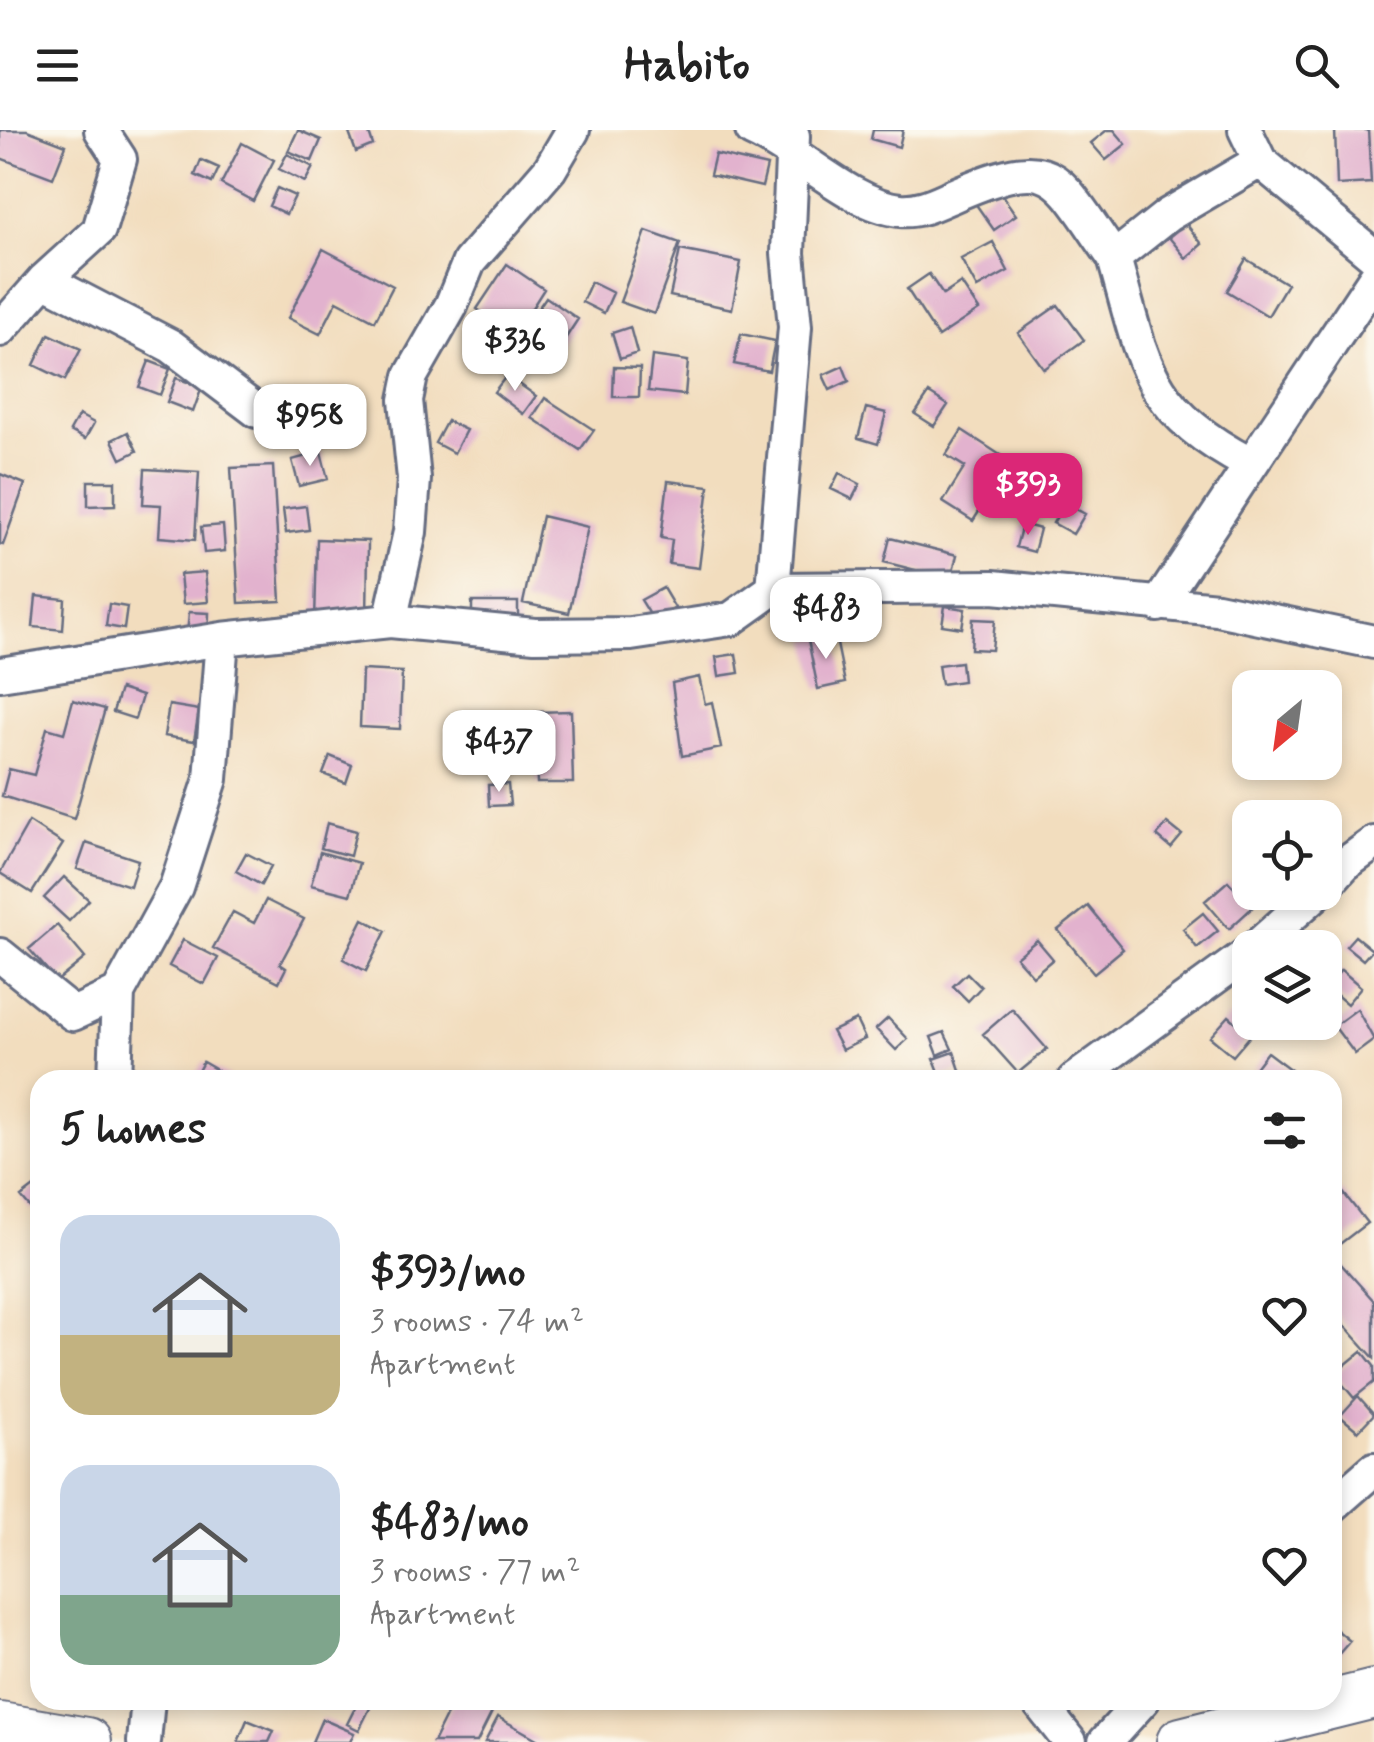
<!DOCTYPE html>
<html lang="en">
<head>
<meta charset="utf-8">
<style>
  :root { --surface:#fff; --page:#f6f6f6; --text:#222; --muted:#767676; --accent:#db2777 }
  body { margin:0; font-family:Mynerve,sans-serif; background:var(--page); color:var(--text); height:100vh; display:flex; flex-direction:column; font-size:38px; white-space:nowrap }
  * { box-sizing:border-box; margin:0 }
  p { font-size:32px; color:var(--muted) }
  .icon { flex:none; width:55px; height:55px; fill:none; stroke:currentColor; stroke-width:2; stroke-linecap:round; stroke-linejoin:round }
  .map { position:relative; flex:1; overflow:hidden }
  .panel { position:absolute; left:30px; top:940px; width:1312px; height:640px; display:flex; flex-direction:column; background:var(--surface); border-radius:30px; box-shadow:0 5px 15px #0003 }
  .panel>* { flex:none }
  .needle { width:65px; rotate:209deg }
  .buttons { position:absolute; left:1232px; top:540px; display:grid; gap:20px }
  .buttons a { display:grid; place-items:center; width:110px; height:110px; border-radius:20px; background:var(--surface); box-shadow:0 5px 15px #0003; font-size:50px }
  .price { position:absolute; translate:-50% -85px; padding:0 22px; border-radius:20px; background:#fff; color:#222; font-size:32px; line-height:65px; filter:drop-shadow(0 2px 5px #0008) }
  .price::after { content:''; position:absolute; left:50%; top:60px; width:30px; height:22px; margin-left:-15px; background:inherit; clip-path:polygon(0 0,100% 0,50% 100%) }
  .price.selected { background:var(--accent); color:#fff }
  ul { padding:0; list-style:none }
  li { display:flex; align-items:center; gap:30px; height:250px; padding:0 30px }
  li span { display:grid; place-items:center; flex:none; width:280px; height:200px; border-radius:30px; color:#555 }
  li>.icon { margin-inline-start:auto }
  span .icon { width:120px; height:120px; fill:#fffc; stroke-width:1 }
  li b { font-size:42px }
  h2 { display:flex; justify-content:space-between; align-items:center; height:120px; padding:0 30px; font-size:42px }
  header { display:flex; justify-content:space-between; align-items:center; height:130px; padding:0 30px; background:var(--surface); font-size:45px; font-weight:800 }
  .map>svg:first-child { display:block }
</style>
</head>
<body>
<header><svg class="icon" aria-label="menu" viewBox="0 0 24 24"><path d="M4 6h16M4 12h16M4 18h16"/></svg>Habito<svg class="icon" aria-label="search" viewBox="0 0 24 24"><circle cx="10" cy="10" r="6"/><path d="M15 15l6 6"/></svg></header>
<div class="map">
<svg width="1374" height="1612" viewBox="0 0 1374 1612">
  <rect width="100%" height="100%" fill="#fbf7ec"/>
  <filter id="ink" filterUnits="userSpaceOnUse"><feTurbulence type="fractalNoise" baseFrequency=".01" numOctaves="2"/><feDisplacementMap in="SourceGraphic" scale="20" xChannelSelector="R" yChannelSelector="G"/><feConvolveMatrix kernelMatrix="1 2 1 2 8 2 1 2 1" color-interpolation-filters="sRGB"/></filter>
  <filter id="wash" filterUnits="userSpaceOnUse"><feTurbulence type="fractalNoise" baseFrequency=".0048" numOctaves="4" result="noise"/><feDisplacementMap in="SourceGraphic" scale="40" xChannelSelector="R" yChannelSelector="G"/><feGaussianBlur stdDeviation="2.25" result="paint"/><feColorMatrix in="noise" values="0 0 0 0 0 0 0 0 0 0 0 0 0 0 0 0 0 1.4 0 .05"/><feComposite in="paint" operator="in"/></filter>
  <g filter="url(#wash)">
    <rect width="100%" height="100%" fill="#f2ddbe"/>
    <g id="blocks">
      <path fill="#e2b2ce" d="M0,0H27L66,15L53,48L0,28Z
        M298,0L321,10L312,31L288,21Z
        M368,0L373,15L356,22L349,3Z
        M873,0H903L899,17L871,9Z
        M1107,0H1114L1126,14L1106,30L1091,13Z
        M1335,0H1368L1371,53L1337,55Z
        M242,13L274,30L253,71L221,54Z
        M287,24L313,37L305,52L279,39Z
        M715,24L767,36L762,57L710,45Z
        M201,30L219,38L212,53L195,45Z
        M277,58L295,66L286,84L269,76Z
        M997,58L1016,85L994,100L975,73Z
        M1180,86L1202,114L1186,128L1163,100Z
        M646,101L680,113L654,184L620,172Z
        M993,112L1008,141L977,158L961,129Z
        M323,119L393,156L375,191L337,171L320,204L288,188Z
        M680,120L741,132L732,179L670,166Z
        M1246,129L1287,154L1268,186L1227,161Z
        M507,134L544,159L525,189L516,183L505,198L477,179Z
        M929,144L943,165L961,153L979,180L938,207L907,159Z
        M591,152L613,163L604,183L582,172Z
        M546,167L578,189L550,232L517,209Z
        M1058,175L1084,210L1044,239L1018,203Z
        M630,197L637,223L620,229L612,203Z
        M49,204L81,219L65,250L34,235Z
        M741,204L775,211L769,241L734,234Z
        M652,226L688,231L685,265L648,261Z
        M149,231L170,239L160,265L139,257Z
        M843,236L849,251L830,260L823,245Z
        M614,237L640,238L639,267H613Z
        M507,245L536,266L523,284L494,262Z
        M176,248L202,257L193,282L167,272Z
        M929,263L948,275L934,296L915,284Z
        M545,268L594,300L580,320L532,288Z
        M866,278L886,283L878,314L858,308Z
        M79,285L94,293L85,309L70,301Z
        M447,291L466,300L454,323L435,313Z
        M962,300L1011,332L973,391L943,372L965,337L946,325Z
        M128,302L137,321L121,329L112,310Z
        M321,322L328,349L299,356L292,330Z
        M273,336L281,471L239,473L231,338Z
        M145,339L199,342L195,410L159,407L161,375L143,374Z
        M839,343L860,354L852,369L831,359Z
        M0,344L25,354L3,415L0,414Z
        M88,351H115V375L88,376Z
        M668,351L709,356L699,438L669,434L672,410L661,408Z
        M1065,373L1085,384L1073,404L1053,393Z
        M306,376L309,400L286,403L283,379Z
        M542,386L588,397L569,483L523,473Z
        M1022,394L1040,399L1034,422L1016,417Z
        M223,395L225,421L204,423L201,397Z
        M890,408L957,425L951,449L884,432Z
        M317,409L368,411L367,493L315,492Z
        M205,442L208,472L183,474L180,444Z
        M663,458L675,478L654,491L641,470Z
        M36,466L65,469L63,500L33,497Z
        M472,472H518V498L472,497Z
        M109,474L127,477L124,499L106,496Z
        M945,476L965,479L962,498L942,495Z
        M189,482L209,483L208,507L187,505Z
        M973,489L995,490L992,520L971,519Z
        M835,504L845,553L818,559L808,510Z
        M736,524L739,543L719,546L716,527Z
        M961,532L963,551L941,554L938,535Z
        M362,540L402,542L400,599L360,597Z
        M699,547L705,574L712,572L721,618L682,626L672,553Z
        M120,559L142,566L135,589L113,582Z
        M73,570L105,579L74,689L2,666L9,639L34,645L47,598L64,603Z
        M169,575L199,580L194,611L164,606Z
        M571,581L573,653H537L535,582Z
        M330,626L352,635L346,653L323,644Z
        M508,654L510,675L489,676L488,655Z
        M29,692L63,714L32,763L0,743Z
        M327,693L356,701L350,726L321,718Z
        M1167,693L1182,705L1171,718L1157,706Z
        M86,713L138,730L130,756L77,739Z
        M320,722L359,733L350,765L311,755Z
        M246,723L271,736L261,755L236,741Z
        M64,747L89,770L69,791L44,768Z
        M1228,751L1252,778L1229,799L1205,771Z
        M266,770L304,789L280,834L286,838L279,852L213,818L233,782L254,793Z
        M1088,776L1123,819L1094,843L1058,800Z
        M1203,783L1218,801L1197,818L1183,799Z
        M363,789L386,801L366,841L343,829Z
        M57,795L85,828L57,851L29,819Z
        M1355,806L1372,820L1363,830L1346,816Z
        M183,810L218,828L204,854L169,836Z
        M1037,810L1053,829L1033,846L1016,827Z
        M1341,840L1361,857L1347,874L1327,857Z
        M967,843L981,857L968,871L953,856Z
        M1012,879L1047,919L1018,943L983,904Z
        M1357,879L1374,910L1355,924L1334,896Z
        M1229,886L1251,905L1233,926L1210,907Z
        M888,888L908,909L896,920L876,899Z
        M856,890L865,909L842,920L832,901Z
        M944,902L952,919L938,925L931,907Z
        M954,922L960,940L941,947L934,929Z
        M1267,922L1291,940L1283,950H1269L1254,939Z
        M203,932L229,947L228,950H193Z
        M38,1054L40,1074L32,1080L21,1067Z
        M1342,1061L1367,1093L1332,1120V1068Z
        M1341,1134L1374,1171V1228L1332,1181V1141Z
        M1362,1221L1374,1236V1252L1354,1268L1334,1244Z
        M1358,1266L1374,1284L1358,1301L1340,1286Z
        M1332,1496L1350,1511L1337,1526L1332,1522Z
        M359,1570H374L359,1600L347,1594Z
        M454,1570L496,1574L477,1612H433Z
        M498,1587L542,1612H485Z
        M322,1589L354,1603L350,1612H312Z
        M247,1590L274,1601L269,1612H238Z"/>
    </g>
  </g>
  <g filter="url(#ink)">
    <use href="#blocks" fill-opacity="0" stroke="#666c80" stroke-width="2.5"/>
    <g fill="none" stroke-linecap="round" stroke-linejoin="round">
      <defs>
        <path id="street" d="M752,0C798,20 851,75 900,80C919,82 936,73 952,66C1058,20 1054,44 1114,128L1168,85L1260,31
          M1245,0L1260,31L1374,126
          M1114,128C1144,233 1144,278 1248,333
          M44,150L171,216L257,281
          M0,200L44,150L99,100L120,29L101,0
          M773,459L795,197L788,123L793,6
          M1158,475L1374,149
          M390,491L410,402L414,349L406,270L411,246L451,176L469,132L550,39L573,0
          M0,544L222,509L390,491L535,505L631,504L731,489L773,459L993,457L1217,479L1374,512
          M1325,756L1345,734L1374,713
          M1255,818L1318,762
          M0,825L73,884L118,863
          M115,950L118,863L176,757L211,649L222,509
          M1074,950L1250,822
          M1332,1376L1374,1339
          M1037,1570L1070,1612
          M144,1612L148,1570
          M1105,1612L1143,1570"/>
        <path id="secondary" d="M0,1597L87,1612
          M1181,1612L1374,1564"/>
      </defs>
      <use href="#street" stroke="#666c80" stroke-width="38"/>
      <use href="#secondary" stroke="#666c80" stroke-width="52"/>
      <use href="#street" stroke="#fff" stroke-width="32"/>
      <use href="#secondary" stroke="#fff" stroke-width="48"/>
    </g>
  </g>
</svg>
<div class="buttons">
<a><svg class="needle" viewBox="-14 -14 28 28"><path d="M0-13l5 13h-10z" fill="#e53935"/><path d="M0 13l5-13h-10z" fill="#767676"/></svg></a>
<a><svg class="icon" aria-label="locate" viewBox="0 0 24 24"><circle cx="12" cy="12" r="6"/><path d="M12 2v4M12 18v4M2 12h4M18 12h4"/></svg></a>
<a><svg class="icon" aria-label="layers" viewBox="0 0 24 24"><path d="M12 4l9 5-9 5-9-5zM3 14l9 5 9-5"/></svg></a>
</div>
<b class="price" style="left:515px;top:264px">$336</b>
<b class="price" style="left:310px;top:339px">$958</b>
<b class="price selected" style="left:1028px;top:408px">$393</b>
<b class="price" style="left:826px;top:532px">$483</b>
<b class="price" style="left:499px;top:665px">$437</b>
<section class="panel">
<h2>5 homes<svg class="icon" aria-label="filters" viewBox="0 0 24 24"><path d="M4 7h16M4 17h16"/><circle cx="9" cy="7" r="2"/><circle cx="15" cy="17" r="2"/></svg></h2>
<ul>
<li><span style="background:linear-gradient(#c9d6e8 60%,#c2b280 0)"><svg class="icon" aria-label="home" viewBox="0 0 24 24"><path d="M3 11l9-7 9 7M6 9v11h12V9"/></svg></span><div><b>$393/mo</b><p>3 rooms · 74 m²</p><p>Apartment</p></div><svg class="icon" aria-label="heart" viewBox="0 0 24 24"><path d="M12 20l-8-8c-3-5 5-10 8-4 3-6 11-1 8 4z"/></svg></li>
<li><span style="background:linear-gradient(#c9d6e8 65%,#7fa58c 0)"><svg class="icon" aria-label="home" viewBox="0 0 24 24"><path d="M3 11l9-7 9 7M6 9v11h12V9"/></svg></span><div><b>$483/mo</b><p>3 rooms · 77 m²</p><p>Apartment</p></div><svg class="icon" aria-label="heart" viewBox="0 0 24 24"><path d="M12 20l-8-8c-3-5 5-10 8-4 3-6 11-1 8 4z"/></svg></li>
</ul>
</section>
</div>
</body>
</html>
